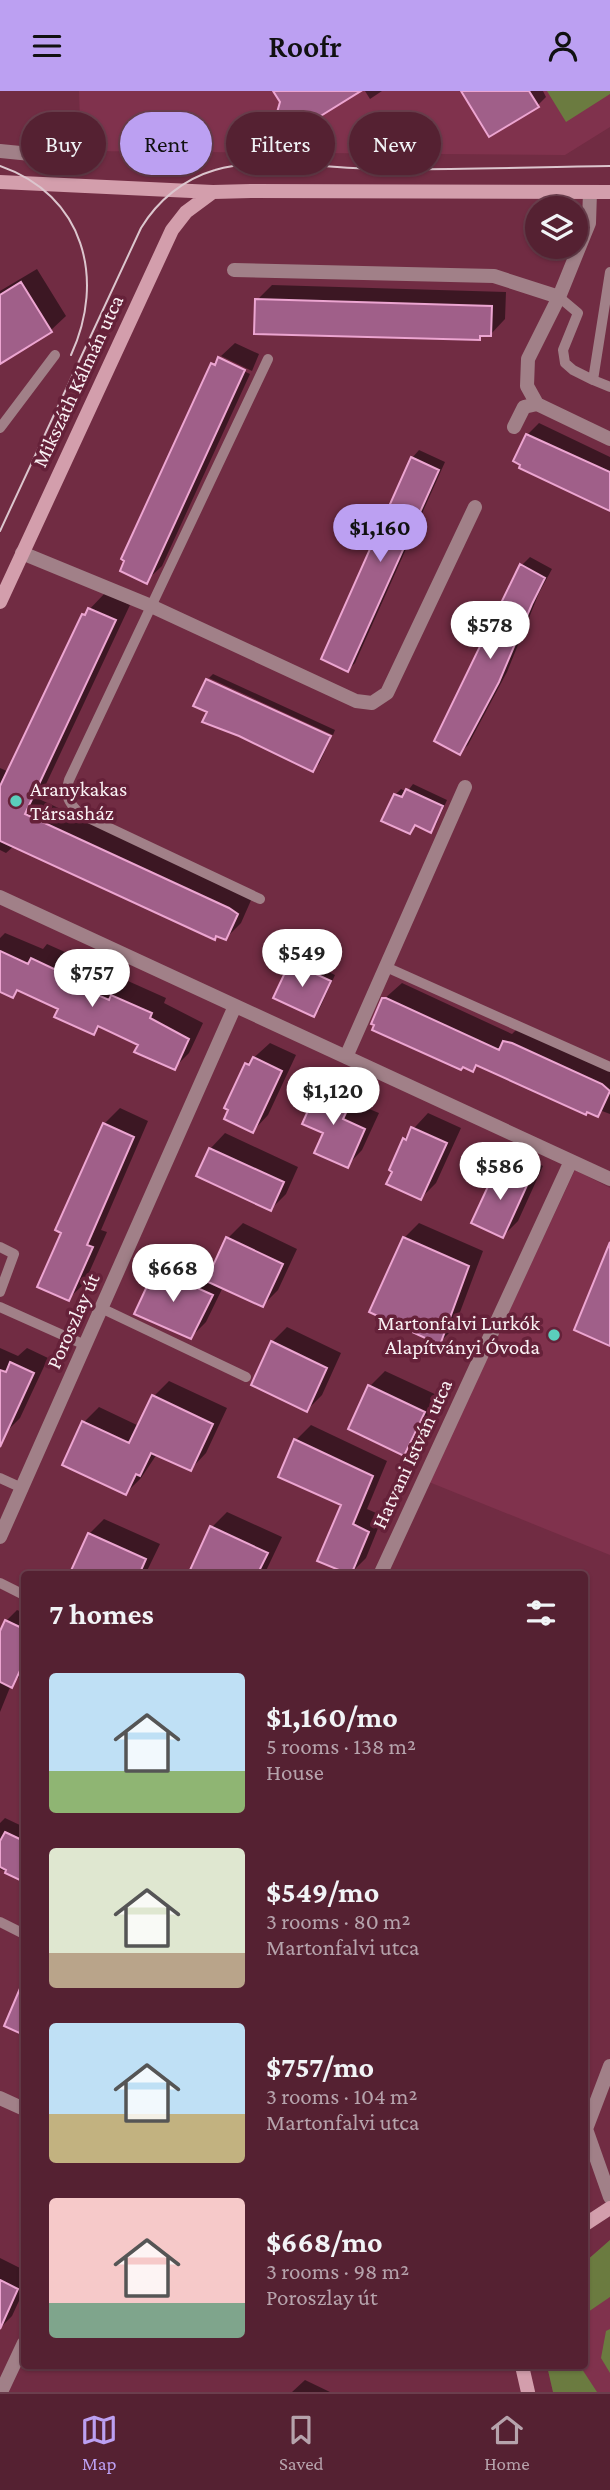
<!DOCTYPE html>
<html lang="en">
<head>
<meta charset="utf-8">
<style>
  :root { --surface:#552132; --page:#5e2e3e; --text:#f1f3f6; --muted:#b6a3ac; --line:#6b3e4d; --accent:#bca0f2 }
  body { margin:0; font-family:"Crimson Pro",serif; background:var(--page); color:var(--text); height:100vh; display:flex; flex-direction:column; font-size:26px; white-space:nowrap }
  * { box-sizing:border-box; margin:0 }
  p { font-size:23px; color:var(--muted) }
  .icon { flex:none; width:38px; height:38px; fill:none; stroke:currentColor; stroke-width:2; stroke-linecap:round; stroke-linejoin:round }
  .map { position:relative; flex:1; overflow:hidden }
  .side { position:absolute; left:21px; top:1480px; width:567px; height:798px; display:flex; flex-direction:column; background:var(--surface); border-radius:7px; box-shadow:0 2px 5px #0004,0 0 0 2px var(--line) }
  .side>* { flex:none }
  .hud { position:absolute; left:21px; top:21px; width:569px; height:63px; display:flex; gap:14px }
  .controls { position:absolute; left:525px; top:105px; display:grid; gap:14px }
  .controls a { display:grid; place-items:center; width:63px; height:63px; border-radius:50%; background:var(--surface); box-shadow:0 2px 5px #0004,0 0 0 2px var(--line); font-size:35px }
  .price { position:absolute; translate:-50% -60px; padding:0 16px; border-radius:24px; background:#fff; color:#222; font-size:23px; line-height:46px; filter:drop-shadow(0 2px 4px #0008) }
  .price::after { content:''; position:absolute; left:50%; top:42px; width:21px; height:16px; margin-left:-10px; background:inherit; clip-path:polygon(0 0,100% 0,50% 100%) }
  .price.current { background:var(--accent); color:#111 }
  ul { padding:0; list-style:none }
  li { display:flex; align-items:center; gap:21px; height:175px; padding:0 28px }
  li span { display:grid; place-items:center; flex:none; width:196px; height:140px; border-radius:7px; color:#555 }
  li>.icon { margin-inline-start:auto }
  span .icon { width:84px; height:84px; fill:#fffc; stroke-width:1 }
  li b { font-size:30px }
  h2 { display:flex; justify-content:space-between; align-items:center; height:84px; padding:0 28px; font-size:30px }
  .pill { padding:0 24px; border-radius:32px; background:var(--surface); box-shadow:0 2px 5px #0004,0 0 0 2px var(--line); font-size:24px; line-height:63px }
  .pill.current { background:var(--accent); color:#111 }
  header { display:flex; justify-content:space-between; align-items:center; height:91px; padding:0 28px; background:var(--accent); color:#111; font-size:32px; font-weight:600 }
  .tabs { display:flex; justify-content:space-around; align-items:center; height:98px; border-top:2px solid var(--line); background:var(--surface); font-size:19px; color:var(--muted) }
  .tabs a { display:grid; justify-items:center; gap:4px }
  .tabs .current { color:var(--accent) }
  .map>svg:first-child { display:block }
</style>
</head>
<body>
<header><svg class="icon" aria-label="menu" viewBox="0 0 24 24"><path d="M4 6h16M4 12h16M4 18h16"/></svg>Roofr<svg class="icon" aria-label="person" viewBox="0 0 24 24"><circle cx="12" cy="8" r="4"/><path d="M4 21q1-7 8-7t8 7"/></svg></header>
<div class="map">
<svg width="610" height="2301" viewBox="0 0 610 2301">
  <rect width="100%" height="100%" fill="#712c43"/>
  <path fill="#80324d" d="M79,0H610V36L565,64L81,60Z
    M575,1079L610,1097V1464L429,1391Z
    M610,2149V2301H553L547,2275H584L585,2171Z"/>
  <path fill="#6b7b40" d="M547,0H610V3L566,31Z
    M610,2149V2206L585,2223V2171Z
    M610,2238V2282L601,2267L606,2240Z
    M547,2275H580L597,2301H553Z"/>
  <path fill="#0007" d="M365,0H382L370,8Z
    M463,0H543L546,6L538,14Z
    M37,178L66,225L50,240L0,271V200Z
    M272,194L506,201L505,228L490,244L483,243L479,247L257,209Z
    M235,252L259,263L252,280L221,265Z
    M220,266V269L250,283L162,475L146,490L213,273Z
    M539,332L610,366V418L527,344Z
    M419,359L445,371L355,572L348,579L324,567L412,367Z
    M530,466L552,478L539,502L507,581L468,654L460,662L522,474Z
    M105,502L130,514L39,708L252,807L241,832L226,847L14,755L6,762L0,759V677L9,681L84,524Z
    M213,583L335,639L333,644L209,587Z
    M207,590L331,647L319,673L313,679L205,630L210,620Z
    M413,693L447,709L436,734L430,739L417,733L410,741L395,704L401,698L407,701Z
    M5,842L43,858L47,853L85,870L82,876L124,894L128,890L166,907L164,912L203,932L189,962L174,977L140,953L101,935L94,942L60,917L19,899L13,905L0,899V847Z
    M297,866L335,884L319,919L313,924L291,872Z
    M402,892L512,943L519,936L610,975V1023L602,1020L598,1024L479,973L473,979L384,908Z
    M270,952L296,964L268,1024L253,1040L247,973Z
    M335,981L366,994L357,1013L379,1022L362,1059L347,1075L326,1041L320,996Z
    M120,1017L148,1030L101,1139L107,1141L84,1193L68,1208L63,1141L57,1138L104,1033Z
    M428,1022L461,1037L436,1092L421,1107L404,1048Z
    M225,1042L298,1076L286,1103L271,1118L198,1084L210,1058Z
    M513,1061L543,1075L518,1130L503,1145L474,1131L498,1077Z
    M243,1132L297,1158L278,1199L263,1214L223,1196L206,1231L191,1246L156,1179L171,1164L211,1182L228,1147Z
    M419,1132L483,1160L454,1237L439,1252L404,1147Z
    M287,1236L341,1262L322,1304L307,1319L272,1251Z
    M0,1257L18,1265L27,1257L48,1267L20,1327L5,1342L0,1340Z
    M385,1280L439,1305L419,1348L404,1363L370,1295Z
    M169,1290L227,1317L206,1362L191,1378L157,1363L141,1387L126,1402L84,1331L99,1316L139,1335L154,1305Z
    M311,1334L387,1370L367,1418L383,1425L366,1467L351,1482L343,1413L281,1385L296,1349Z
    M227,1421L282,1446L264,1484H204L212,1436Z
    M104,1428L160,1453L145,1484H70L89,1443Z
    M17,1519L24,1522V1581L11,1594L0,1621V1544L6,1530Z
    M5,1727L24,1736V1797L19,1794L22,1788L0,1778V1732Z
    M0,2167L24,2179V2199L12,2225L0,2237Z
    M305,2289L330,2301H292Z"/>
  <path fill="#a05f89" stroke="#eca5d1" stroke-width="2" d="M273,0H361L298,39L289,25H276L280,11Z
    M461,0H529L539,16L489,46Z
    M21,191L52,241L0,273V204Z
    M255,208L492,215L491,245H480V249L254,243Z
    M218,266L245,279L147,493L120,480L124,470L121,468L211,272L215,274Z
    M526,343L610,381V420L519,377L520,374L513,370Z
    M411,366L439,379L348,581L321,568Z
    M520,473L545,487L532,513L499,591L460,664L434,650Z
    M88,517L116,529L25,723L229,817L238,823L226,849L216,845L215,849L0,750V695L82,523L85,524Z
    M206,588L331,645L313,681L239,645L202,631L207,621L193,615Z
    M406,698L443,715L431,742L415,734L410,743L381,730L394,703L402,706Z
    M0,860L28,873L31,867L71,886L68,891L109,909L111,904L152,922L150,927L189,948L175,979L134,961L138,954L98,935L94,944L54,926L58,918L17,899L13,907L0,901Z
    M290,871L331,890L314,926L273,907Z
    M382,907H386L499,959L503,950L512,952L602,993L610,1000L598,1026L587,1021L586,1024L476,974L473,981L463,976L461,979L372,939L374,934L371,933Z
    M253,966L282,980L253,1042L224,1028L228,1019L224,1017L245,972L249,974Z
    M319,995L352,1009L343,1028L365,1038L348,1077L314,1062L323,1042L302,1033Z
    M103,1032L134,1046L87,1154L93,1156L69,1210L37,1196L61,1142L55,1139Z
    M411,1036L447,1052L421,1109L386,1093L392,1081L389,1079L403,1047L406,1049Z
    M209,1057L284,1091L271,1120L196,1085Z
    M497,1076L529,1090L503,1147L471,1132Z
    M226,1146L283,1173L263,1216L206,1190Z
    M403,1146L469,1175L440,1254L369,1221Z
    M610,1151V1255L574,1239Z
    M155,1178L213,1204L191,1248L134,1223Z
    M271,1250L327,1277L307,1321L251,1294Z
    M10,1271L34,1282L0,1356V1279L6,1281Z
    M368,1294L425,1321L404,1365L348,1338Z
    M152,1304L213,1333L191,1380L151,1362L140,1385L136,1383L126,1404L62,1374L82,1330L129,1352Z
    M294,1348L373,1385L353,1433L369,1441L351,1484L317,1470L341,1414L278,1386Z
    M210,1435L268,1462L257,1484H199L190,1479Z
    M88,1442L146,1468L139,1484H69Z
    M5,1529L24,1538V1571L12,1597L0,1591V1540Z
    M5,1741L24,1750V1791L5,1782L6,1779L0,1776V1750Z
    M24,1888V1944L4,1935Z
    M0,2189L18,2198L0,2238Z"/>
  <g fill="none" stroke-linecap="round" stroke-linejoin="round">
    <path stroke="#a18088" stroke-width="10" d="M610,181L593,289L610,296
      M559,206L578,222L563,259L565,272L573,279L593,289
      M0,337L55,264
      M260,808L80,723C69,712 64,705 69,689L268,268
      M386,876L610,976
      M0,1156L14,1163L0,1201
      M0,1216L85,1254
      M101,1217L246,1286
      M0,1387L22,1397
      M0,1492L24,1504
      M0,1831L24,1843"/>
    <path stroke="#a18088" stroke-width="14" d="M0,60L71,67
      M590,101L589,132L559,206L528,268L527,295L537,313L610,348
      M234,179L494,185L559,206
      M514,336L524,316L537,313
      M22,462L151,515L356,610L372,612L387,602L475,416
      M0,806L610,1088
      M346,966L465,696
      M0,1446L235,915
      M380,1484L571,1070
      M610,1975L586,2038L610,2106
      M0,2007L24,2018
      M1,2301L24,2252"/>
    <path stroke="#d39eac" stroke-width="14" d="M0,91L213,101L251,100L610,101
      M0,511L172,139L186,121L213,101
      M584,2134L610,2117
      M522,2275L528,2301"/>
    <path stroke="#dcc6ce" stroke-width="2" d="M0,75C84,104 106,188 71,264
      M0,440L141,137C158,109 184,88 215,79C256,66 330,77 375,78C453,79 532,76 610,75"/>
  </g>
  <g fill="#5bcebc" stroke="#652139" stroke-width="2.5">
    <circle cx="16" cy="710" r="7"/>
    <circle cx="554" cy="1244" r="7"/>
  </g>
  <g text-anchor="middle" dominant-baseline="central" stroke-width="7" stroke-linejoin="round" paint-order="stroke">
    <g font-size="21" fill="#f9f0f3" stroke="#652139">
      <text transform="translate(78 290) rotate(-65)">Mikszáth Kálmán utca</text>
      <text transform="translate(73 1230) rotate(-66)">Poroszlay út</text>
      <text transform="translate(412 1363) rotate(-65)">Hatvani István utca</text>
    </g>
    <g font-size="21" fill="#f9f0f3" stroke="#652139" text-anchor="start">
      <text x="30" y="698">Aranykakas<tspan x="30" dy="24">Társasház</tspan></text>
      <text x="540" y="1232" text-anchor="end">Martonfalvi Lurkók<tspan x="540" dy="24">Alapítványi Óvoda</tspan></text>
    </g>
  </g>
</svg>
<div class="controls">
<a><svg class="icon" aria-label="layers" viewBox="0 0 24 24"><path d="M12 4l9 5-9 5-9-5zM3 14l9 5 9-5"/></svg></a>
</div>
<b class="price current" style="left:380px;top:473px">$1,160</b>
<b class="price" style="left:490px;top:570px">$578</b>
<b class="price" style="left:302px;top:898px">$549</b>
<b class="price" style="left:92px;top:918px">$757</b>
<b class="price" style="left:333px;top:1036px">$1,120</b>
<b class="price" style="left:500px;top:1111px">$586</b>
<b class="price" style="left:173px;top:1213px">$668</b>
<div class="hud">
<a class="pill">Buy</a>
<a class="pill current">Rent</a>
<a class="pill">Filters</a>
<a class="pill">New</a>
</div>
<section class="side">
<h2>7 homes<svg class="icon" aria-label="filters" viewBox="0 0 24 24"><path d="M4 7h16M4 17h16"/><circle cx="9" cy="7" r="2"/><circle cx="15" cy="17" r="2"/></svg></h2>
<ul>
<li><span style="background:linear-gradient(#bfe0f5 70%,#8fb573 0)"><svg class="icon" aria-label="home" viewBox="0 0 24 24"><path d="M3 11l9-7 9 7M6 9v11h12V9"/></svg></span><div><b>$1,160/mo</b><p>5 rooms · 138 m²</p><p>House</p></div></li>
<li><span style="background:linear-gradient(#dfe7d0 75%,#b9a48a 0)"><svg class="icon" aria-label="home" viewBox="0 0 24 24"><path d="M3 11l9-7 9 7M6 9v11h12V9"/></svg></span><div><b>$549/mo</b><p>3 rooms · 80 m²</p><p>Martonfalvi utca</p></div></li>
<li><span style="background:linear-gradient(#bfe0f5 65%,#c2b280 0)"><svg class="icon" aria-label="home" viewBox="0 0 24 24"><path d="M3 11l9-7 9 7M6 9v11h12V9"/></svg></span><div><b>$757/mo</b><p>3 rooms · 104 m²</p><p>Martonfalvi utca</p></div></li>
<li><span style="background:linear-gradient(#f6c9c9 75%,#7fa58c 0)"><svg class="icon" aria-label="home" viewBox="0 0 24 24"><path d="M3 11l9-7 9 7M6 9v11h12V9"/></svg></span><div><b>$668/mo</b><p>3 rooms · 98 m²</p><p>Poroszlay út</p></div></li>
</ul>
</section>
</div>
<nav class="tabs">
<a class="current"><svg class="icon" aria-label="map" viewBox="0 0 24 24"><path d="M3 6l6-2 6 2 6-2v14l-6 2-6-2-6 2zM9 4v14M15 6v14"/></svg>Map</a>
<a><svg class="icon" aria-label="saved" viewBox="0 0 24 24"><path d="M7 4h10v16l-5-4-5 4z"/></svg>Saved</a>
<a><svg class="icon" aria-label="home" viewBox="0 0 24 24"><path d="M3 11l9-7 9 7M6 9v11h12V9"/></svg>Home</a>
</nav>
</body>
</html>
